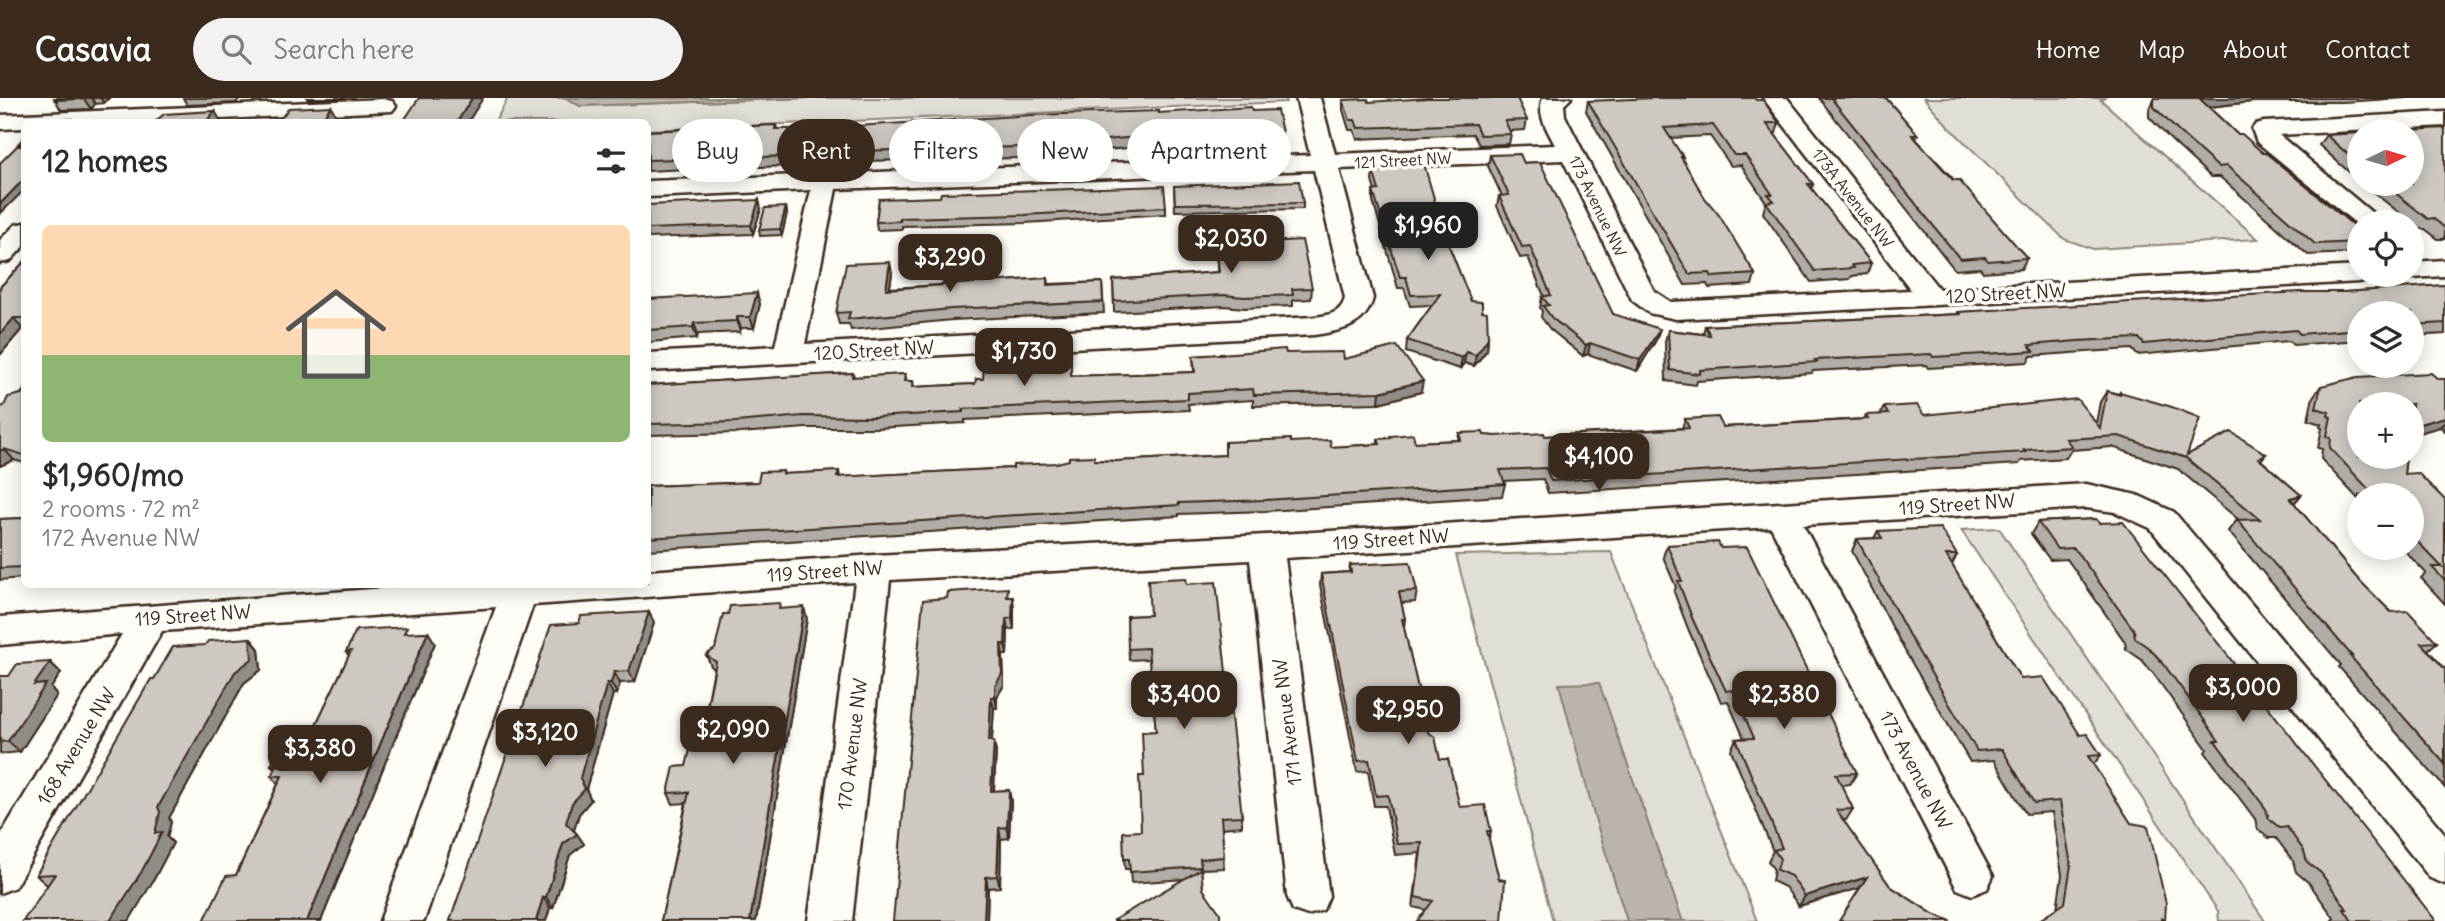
<!DOCTYPE html>
<html lang="en">
<head>
<meta charset="utf-8">
<style>
  :root { --surface:#fff; --page:#f2f2f3; --text:#2b2b33; --muted:#7c7c81; --accent:#3b2a1e }
  body { margin:0; font-family:Delius,sans-serif; background:var(--page); color:var(--text); height:100vh; display:flex; flex-direction:column; font-size:26px; white-space:nowrap }
  * { box-sizing:border-box; margin:0 }
  p { font-size:23px; color:var(--muted) }
  .icon { flex:none; width:38px; height:38px; fill:none; stroke:currentColor; stroke-width:2; stroke-linecap:round; stroke-linejoin:round }
  .map { position:relative; flex:1; overflow:hidden }
  .side { position:absolute; left:21px; top:21px; width:630px; height:469px; display:flex; flex-direction:column; background:var(--surface); border-radius:10px; box-shadow:0 4px 18px #0003 }
  .side>* { flex:none }
  .top-card { position:absolute; left:672px; top:21px; width:665px; height:63px; display:flex; gap:14px }
  .needle { width:46px; rotate:85deg }
  .fabs { position:absolute; left:2347px; top:21px; display:grid; gap:14px }
  .fabs a { display:grid; place-items:center; width:77px; height:77px; border-radius:50%; background:var(--surface); box-shadow:0 4px 18px #0003; font-size:35px }
  .price { position:absolute; translate:-50% -60px; padding:0 16px; border-radius:14px; background:var(--accent); color:#fff; font-size:23px; line-height:46px; filter:drop-shadow(0 2px 4px #0008) }
  .price::after { content:''; position:absolute; left:50%; top:42px; width:21px; height:16px; margin-left:-10px; background:inherit; clip-path:polygon(0 0,100% 0,50% 100%) }
  .price.current { background:#222; color:#fff }
  ul { padding:0; list-style:none }
  li { display:grid; align-content:center; gap:14px; height:371px; padding:0 21px }
  li span { display:grid; place-items:center; height:217px; border-radius:10px; color:#555 }
  li>.icon { margin-inline-start:auto }
  span .icon { width:126px; height:126px; fill:#fffc; stroke-width:1 }
  li b { font-size:30px }
  h2 { display:flex; justify-content:space-between; align-items:center; height:84px; padding:0 21px; font-size:30px }
  .pill { padding:0 24px; border-radius:32px; background:var(--surface); box-shadow:0 4px 18px #0003; font-size:24px; line-height:63px }
  .pill.current { background:var(--accent); color:#fff }
  header { display:flex; align-items:center; gap:42px; box-sizing:border-box; height:98px; padding:0 35px; background:var(--accent); color:#fff }
  header strong { font-size:33px }
  nav { display:flex; gap:38px; margin-inline-start:auto; font-size:24px }
  .search { width:490px; height:63px; background:var(--page); display:flex; align-items:center; gap:18px; box-sizing:border-box; padding:0 24px; border-radius:38px; color:var(--muted); font-size:26px }
  .map>svg:first-child { display:block }
</style>
</head>
<body>
<header>
<strong>Casavia</strong>
<div class="search"><svg class="icon" aria-label="search" viewBox="0 0 24 24"><circle cx="10" cy="10" r="6"/><path d="M15 15l6 6"/></svg>Search here</div>
<nav><a>Home</a><a>Map</a><a>About</a><a>Contact</a></nav>
</header>
<div class="map">
<svg width="2445" height="823" viewBox="0 0 2445 823">
  <rect width="100%" height="100%" fill="#fdfcf7"/>
  <filter id="ink" filterUnits="userSpaceOnUse"><feTurbulence type="fractalNoise" baseFrequency=".0143" numOctaves="2"/><feDisplacementMap in="SourceGraphic" scale="14" xChannelSelector="R" yChannelSelector="G"/><feConvolveMatrix kernelMatrix="1 2 1 2 8 2 1 2 1" color-interpolation-filters="sRGB"/></filter>
  <g filter="url(#ink)">
    <path fill="#e1ded7" stroke="#8e847a" stroke-width="2" d="M508,0H566L580,8L810,0H1285L1286,4L648,32V24H495Z
      M1924,0H2104L2101,2L2258,141L2093,151L2064,141L1949,29Z
      M1999,430L2265,823H2219L2218,813L1961,432Z
      M1611,454L1757,823H1553L1456,457Z"/>
    <path fill="#bbb4ad" stroke="#887d74" stroke-width="2" d="M566,0H810L580,8Z
      M1599,585L1682,821L1683,823H1627L1594,717L1559,586Z"/>
    <g fill="none" stroke-linecap="round" stroke-linejoin="round">
      <defs>
        <path id="minor" d="M1296,0H1320L1335,56L1555,47C1548,33 1536,16 1543,0H1571L1564,7L1565,18L1654,193L1671,204L1911,192L1763,0H1787L1939,191L2359,168V177H2372L2369,182L2359,184L1676,221L1649,215L1632,202L1563,62L1339,71L1373,200C1366,229 1340,233 1314,237L648,273V255L775,248L811,92L648,99V83L1310,57ZM1314,72L1345,200C1341,216 1329,217 1314,219L805,246L836,91Z
          M384,1L392,3L396,8L392,13L158,24H24V30L0,31V17Z
          M2445,14V28L2279,37L2383,124H2359V128L2257,44L2252,31L2256,26L2264,24Z
          M24,125V148L10,163L0,165V142L15,127Z
          M2445,162V178L2412,180L2402,177H2412V164Z
          M2086,386L2137,397L2174,414L2445,736V786L2430,780L2150,430L2115,414L2086,410L1803,427L1993,778L1987,791L1972,797L1957,791L1771,429L1285,460L1329,798L1323,812L1308,817L1293,812L1287,798L1250,462L890,482L852,823H808L855,484L533,507L424,823H380L496,509L162,533L15,789L0,795V738L122,536L0,547V519L440,486H648V473L874,457L1266,437Z"/>
      </defs>
      <use href="#minor" stroke="#3b2a1e" stroke-width="5"/>
      <use href="#minor" fill="#fdfcf7" fill-rule="evenodd"/>
    </g>
    <path fill="#b0aca7" stroke="#3b2a1e" stroke-width="2" d="M54,0H109L104,5L95,6L91,11L61,12Z
      M183,0H240L236,5L187,7Z
      M307,0H345L308,2Z
      M1819,0H1886L1918,37L1916,41L2027,160L2021,171L1983,174L1980,170L1955,172Z
      M2155,0H2406L2344,4H2251L2209,9L2237,36L2263,55L2359,132V150L2353,151L2350,155L2308,157L2220,79H2211L2172,43L2149,19V12Z
      M1343,2L1369,4L1527,22L1525,32L1510,33L1511,36L1509,46L1479,47L1473,36L1357,41L1354,32H1349L1343,12Z
      M1588,3L1779,25L1776,35H1774L1813,86L1812,91L1871,165L1867,176L1852,178L1850,181L1811,184L1763,115L1766,104L1741,67L1731,68L1710,38L1670,40L1683,59L1682,62L1704,99L1755,176L1752,187L1709,190L1707,186L1685,187L1586,13Z
      M1252,13L1282,34L1281,45L1174,53V48L1127,50L1088,54V57L1066,58V55L1021,57V60L858,63L857,67L708,70L648,73V33L776,27L777,31H807L1159,15Z
      M2445,30V141H2438L2425,131H2420L2363,86H2412Z
      M2359,35V83L2319,47L2326,37Z
      M1490,57L1524,65L1613,216L1656,242L1637,273L1588,256L1583,258L1550,231L1541,219L1542,213L1540,210L1542,199L1544,198L1528,159L1520,160L1497,108L1499,98H1502L1488,68Z
      M1385,68L1445,138L1471,203L1482,213L1488,240L1487,252L1474,268L1464,265L1460,271L1406,254L1407,242L1432,207L1410,208L1404,190H1398L1373,103V93H1375L1372,83L1373,73L1384,72Z
      M1174,88L1303,105V111L1175,113Z
      M879,101L1166,109V116L1025,125L902,128V131L877,132L876,124Z
      M648,107L761,111L753,136L648,140Z
      M786,109L787,115L782,137L760,138L759,132Z
      M1216,147L1312,190L1311,201L1293,202V208L1244,210L1224,208L1114,214L1113,182L1218,174L1216,158Z
      M24,164V231H22L0,257V189Z
      M892,175L890,190L1048,180L1049,186L1102,184L1104,215L952,222L851,232L849,226H839L836,215Z
      M2445,187V236L2412,238V215H2359V242L2293,247L2289,243L2137,257L2132,251L2071,255L2031,258L2028,264L1928,270L1926,267L1813,273L1812,275L1697,283L1696,287L1666,283L1665,243L1668,232L1703,236L1705,228L1958,216V214L2344,194Z
      M648,201L760,206L754,230H741L740,234L698,236L697,240L650,244L649,240H648Z
      M1286,255L1344,261L1421,294L1379,305L1253,308V302L1188,306L1189,312L965,322V325L876,330H806L740,335L648,337V287L853,275L854,279L905,276L907,283H913L914,289L975,286L1072,278L1194,274L1193,258Z
      M2445,281V333L2412,306L2404,376L2445,402V506L2421,480L2426,475L2402,450H2412V397H2359V402L2321,361L2322,351L2318,350L2322,330L2320,329L2321,326L2308,322L2313,299L2321,288Z
      M24,292V365L14,362L0,368L21,296Z
      M2107,293L2119,296L2120,294L2187,357L2266,356L2261,362L2301,397L2294,405L2355,478L2391,514L2437,544L2428,552L2445,571V690L2339,569L2341,567L2228,433L2237,422H2239L2178,371L2112,349L2071,352L2066,360L2021,363L2019,366L1548,395L1543,381L1504,383L1505,386L1502,398L1266,413L1179,416V418L648,452V388L758,384L783,373L784,376L839,373L840,379L1013,370L1094,362L1117,363L1225,357L1291,344L1331,349L1378,346V341L1390,340V338L1415,344L1458,342L1459,335L1495,338H1545L1682,330L1685,321L1723,329L1864,321L1866,317H1880L1884,309L1924,317L2096,325L2100,304Z
      M24,420V480L0,482V421Z
      M2096,421L2436,823H2333L2332,822L2334,820L2309,785L2296,774L2293,763L2276,740H2269L2258,732L2255,721L2205,654L2207,651L2153,575L2142,562L2126,551L2125,544L2067,461L2050,462L2031,436L2038,424Z
      M1878,433L1957,457L1952,467L2021,581L2101,657L2093,667L2165,822L2163,823H2038L2057,811L2062,777L2052,714L2026,716L1994,662L1970,664L1905,553L1852,453L1857,441L1874,440Z
      M1667,447L1721,450L1857,675L1850,686L1841,687L1853,711L1846,722H1843L1890,788L1933,816L1860,790L1799,808L1785,789L1772,783L1774,772L1768,763L1773,753L1731,652L1736,641L1744,640L1728,603L1721,604L1689,533L1674,494L1676,489L1663,459Z
      M1350,467L1417,493L1415,504L1401,505L1405,521L1404,530L1428,634L1460,709L1491,733L1489,741L1426,812L1413,809L1420,755L1395,757L1386,708H1374L1368,673L1357,674L1320,487L1321,476L1349,474Z
      M45,486H92L48,489Z
      M1187,486L1242,718V728L1222,730L1224,770L1201,771L1203,791L1220,823H1114V822L1185,781L1131,785L1130,771H1125L1124,761L1141,733L1144,678L1156,633L1149,561L1129,562L1127,518L1150,517Z
      M1009,499L1014,510V531L1008,532L1007,557H1003L1004,587L997,599V610H994L992,643L996,654L994,693L1009,692L1011,703L1009,740L1001,741L1000,789L988,790L987,823H893Z
      M782,511L807,521L756,823H661L686,705L673,706L668,695L686,668L705,619L714,571L711,568L706,557Z
      M649,514L654,525L635,584L620,585L617,596H613L586,691L591,702L579,716L574,732L584,746L570,757L553,810H550L546,823H450L579,525Z
      M428,534L435,545L392,648L321,823H204L236,777L278,686L272,678L275,671L271,667L310,639L349,558L346,554L410,535Z
      M250,540L259,551L261,572L244,585L169,720L171,724L167,739L173,745L153,783L47,787L36,777L154,581L205,547Z
      M50,564L61,575L51,590L57,597L20,654L0,656V578H9Z"/>
    <path fill="#908c88" stroke="#3b2a1e" stroke-width="2" d="M85,0H92L95,6L91,11L84,1Z
      M100,0H109L104,5Z
      M472,0H483L468,24H457Z
      M2208,0H2253L2251,4L2194,11L2200,1Z
      M331,8L336,18L332,24H323L321,22Z
      M215,13L221,24H206Z
      M855,53L858,63L857,67L855,57Z
      M24,81V92L0,116V106Z
      M759,102L761,111L753,136L751,127Z
      M786,109L787,115L782,137L780,131Z
      M890,164L892,175L888,202L886,191Z
      M757,195L760,206L754,230L750,219Z
      M737,219L741,230L740,234L737,223Z
      M14,220L22,231L0,257V236Z
      M694,225L698,236L697,240L693,229Z
      M1660,231L1656,242L1637,273L1640,262Z
      M1488,240L1487,252L1474,268L1476,257Z
      M1590,245L1588,256L1583,258L1586,247Z
      M1466,254L1464,265L1460,271L1462,260Z
      M1423,283L1421,294L1379,305L1380,294Z
      M2445,319V323L2440,329L2412,337V328Z
      M4,351L14,362L0,368V353Z
      M2301,397L2292,408L2290,400Z
      M1013,499L1014,510V531L1012,520Z
      M804,509L807,521L756,823H750Z
      M649,514L654,525L635,584L629,573Z
      M1006,521L1008,532L1007,557L1005,546Z
      M428,534L435,545L392,648L321,823H307L384,637Z
      M250,540L259,551L261,572L244,585L169,720L171,724L167,739L173,745L153,783L129,823H110L155,735L158,709Z
      M1001,546L1003,557L1004,587L997,599V610L995,599V588Z
      M50,564L61,575L51,590L57,597L20,654L8,643L34,587Z
      M614,574L620,585L617,596L611,585Z
      M607,585L613,596L586,691L591,702L579,716L573,735L566,725Z
      M991,599L994,610L991,654L989,643Z
      M994,643L996,654L993,704L991,693Z
      M1009,692L1011,703L1009,740L1007,729Z
      M999,730L1001,741L1000,789L997,778Z
      M577,736L584,746L570,757L553,810L546,799L563,746Z
      M986,779L988,790L987,823H984Z
      M1867,779L1860,790L1799,808L1805,798Z
      M543,799L550,810L546,823H536Z"/>
    <path fill="#cdc8c2" stroke="#3b2a1e" stroke-width="2" d="M54,0H85L84,1L55,2L57,0Z
      M419,0H472L457,24H403Z
      M1428,0H1517L1527,22L1505,23L1511,36L1480,37L1475,26L1358,30L1355,22H1350L1343,2L1368,1L1369,4Z
      M1655,0H1755L1756,2H1763L1779,25H1766L1813,86H1808L1871,165L1852,167L1854,170L1815,173L1766,104L1774,103L1768,96H1772L1745,57H1734L1713,27L1664,30L1683,59H1681L1704,99L1719,117L1755,176L1712,179L1710,175L1689,176L1588,3Z
      M1831,0H1886L1918,37H1912L1953,82H1959L2027,160L1988,163L1985,159L1960,161Z
      M2155,0H2208L2200,1L2237,36H2242L2263,55H2266L2359,132V140H2354L2358,144L2315,146L2227,68L2218,69L2178,33L2154,9V2Z
      M331,8L321,22H326L324,24H278L289,10Z
      M1251,9L1252,13L1277,12L1282,34L1174,42V38L1126,40L1087,44V46L1065,47V44L1020,46L1019,49L855,53V57L705,60L648,62V33L776,27L775,31H807L1033,17L1159,13V15Z
      M215,13L206,24H155L164,16Z
      M43,21H71L68,24H39Z
      M2445,30V130L2433,120L2428,121L2384,86H2412V33H2390Z
      M2359,35V66L2326,37Z
      M24,39V46H18Z
      M17,48H24V81L0,106V65Z
      M1520,56L1524,65L1540,64L1613,216L1660,231L1640,262L1590,245L1586,247L1552,220L1543,208L1549,207L1542,199L1551,197L1530,148L1522,149L1499,98L1509,97L1490,57Z
      M1424,66L1445,138L1471,203L1482,204V213L1487,214L1488,240L1476,257L1466,254L1462,260L1407,242L1440,196L1411,197L1406,179H1400L1373,93L1379,92L1373,73L1386,72L1385,68Z
      M1299,83L1303,105L1175,106L1174,88Z
      M1164,88L1166,109L1024,117L900,120V123L876,124L879,101L940,99L941,95Z
      M759,102L751,127L648,131V107Z
      M786,109L780,131L759,132L765,110Z
      M1302,142L1312,190L1292,191L1293,197L1244,199L1224,197L1114,203L1113,182L1219,174L1216,147Z
      M24,164V218L23,220H14L0,236V189Z
      M890,164L886,191L1048,180V187L1102,184L1103,204L951,211L848,221L850,214L836,215L846,166Z
      M2445,187V225L2412,227V215H2359V231L2300,236L2296,232L2144,246L2139,240L2077,243L2029,247L2034,253L1933,259L1931,256L1815,262L1817,264L1700,272V276L1670,272L1668,232L1710,237L1705,228L1960,216L1958,214L2300,194H2344Z
      M757,195L750,219H737V223L694,225L693,229L648,232V201Z
      M1397,248L1423,283L1380,294L1254,297L1253,291L1188,295V301L963,311V314L873,319L803,318L736,324L648,326V287L853,275L852,279L905,276L904,283H913L912,289L975,286L976,281H983L984,268L1071,262V278L1169,275L1195,274L1193,258L1285,251L1286,255L1343,254L1344,261Z
      M2431,275L2438,281H2445V319L2412,328V306H2359V359H2406L2404,376L2418,375L2445,402V483L2432,469H2442L2412,438V397H2374L2330,350L2331,340L2327,338L2331,319L2328,318L2329,314L2316,310L2321,288L2358,279Z
      M24,292V357L4,351L0,353V309L4,308L8,299L21,296Z
      M2107,293L2120,297V294L2172,309L2200,320L2187,357L2231,334L2266,356L2258,360L2301,397L2290,400L2355,478L2391,514L2408,513L2437,544L2421,545L2445,571V666L2350,558H2352L2237,422L2260,421L2186,360L2119,338L2066,341L2072,349L2024,352L2026,354L1551,383L1546,370L1500,372L1505,386L1266,402L1179,405V407L648,440V388L758,384L760,374L783,373V376L839,373L837,379L1013,370V367L1057,365L1069,362V359L1094,358V362L1117,363L1225,357V344L1291,341V344L1330,342L1331,349L1380,346L1378,341L1391,340L1390,338L1413,336L1415,344L1461,342L1459,335L1483,334L1484,337L1495,338L1544,335L1545,338L1689,330L1685,321L1718,319L1723,329L1868,321L1866,317L1888,316L1884,309L1917,307L1924,317L2077,301L2100,330Z
      M24,420V469L0,470V421Z
      M2096,421L2099,425L2123,424L2436,823H2352L2344,811H2347L2321,775L2307,764L2304,753L2287,729L2280,730L2269,721L2266,711L2215,643H2219L2193,606L2162,564L2150,551L2135,540L2134,532L2074,450L2057,451L2038,424Z
      M1940,430L1957,457H1946L2021,581L2043,579L2080,637L2087,636L2101,657L2088,658L2131,725L2148,728L2166,806L2165,822L2161,820V823H2038L2065,805L2071,767L2060,703L2034,705L2002,651L1977,653L1911,541L1857,441L1882,440L1878,433Z
      M1718,444L1721,450L1747,449L1857,675L1836,676L1853,711L1836,712L1890,788L1933,816L1951,823H1839L1867,779L1805,798L1791,778L1777,772L1780,761L1774,752L1782,750L1736,641L1754,640L1733,592L1726,593L1693,522L1678,483H1682L1667,447Z
      M1410,464L1417,493L1399,494L1405,521H1402L1428,634L1435,639L1440,661H1448L1460,709L1485,707L1491,733H1487L1499,781L1505,782L1502,823H1417L1433,803L1415,799L1422,745L1397,746L1388,697L1376,698L1369,662L1358,663L1321,476L1351,474L1350,467Z
      M1186,480L1187,486L1216,484L1242,718L1221,719L1224,759L1200,761L1201,769L1130,774L1129,761H1124L1123,734L1141,733L1139,678H1144L1142,634L1156,633L1148,550L1128,551L1127,518L1150,517L1148,482Z
      M1008,490L1007,499H1013L1012,520L1006,521L1005,546H1001L1002,576L995,588V599H991L989,643H994L991,693L1009,692L1007,729L999,730L997,778L986,779L984,823H893L923,502L947,500L948,494Z
      M780,505L779,511L804,509L750,823H661L689,694L668,695L674,669L686,668L698,619H705L716,564L706,557L715,551L723,516H728L730,508Z
      M649,514L629,573L614,574L611,585H607L580,680L585,691L572,705L566,725L577,736L563,746L546,799H543L536,823H450L551,527L579,525L581,518Z
      M407,529L404,535L428,534L384,637L307,823H204L226,778L236,777L282,678H272L277,667H271L284,641L310,639L351,553L346,554L356,532Z
      M250,540L252,561L235,574L158,709L160,714L155,735L162,734L142,773L110,823H23L55,776L36,777L151,581H154L173,549L205,547L208,543Z
      M50,564L34,587L46,586L8,643L0,644V578H9L17,566Z
      M1201,771L1203,791L1220,815V823H1115L1114,822Z"/>
  </g>
  <g text-anchor="middle" dominant-baseline="central" stroke-width="7" stroke-linejoin="round" paint-order="stroke">
    <g font-size="16" fill="#3b2a1e" stroke="#fdfcf7">
      <text transform="translate(1403 62) rotate(-3)">121 Street NW</text>
      <text transform="translate(1853 100) rotate(52)">173A Avenue NW</text>
      <text transform="translate(1598 108) rotate(64)">173 Avenue NW</text>
    </g>
    <g font-size="19" fill="#3b2a1e" stroke="#fdfcf7">
      <text transform="translate(2006 195) rotate(-3)">120 Street NW</text>
      <text transform="translate(874 252) rotate(-3)">120 Street NW</text>
      <text transform="translate(1957 406) rotate(-4)">119 Street NW</text>
      <text transform="translate(1391 441) rotate(-4)">119 Street NW</text>
      <text transform="translate(825 473) rotate(-4)">119 Street NW</text>
      <text transform="translate(193 517) rotate(-4)">119 Street NW</text>
      <text transform="translate(1287 624) rotate(-97)">171 Avenue NW</text>
      <text transform="translate(852 646) rotate(-83)">170 Avenue NW</text>
      <text transform="translate(76 648) rotate(-59)">168 Avenue NW</text>
      <text transform="translate(1916 672) rotate(62)">173 Avenue NW</text>
    </g>
  </g>
</svg>
<div class="fabs">
<a><svg class="needle" viewBox="-14 -14 28 28"><path d="M0-13l5 13h-10z" fill="#e53935"/><path d="M0 13l5-13h-10z" fill="#7c7c81"/></svg></a>
<a><svg class="icon" aria-label="locate" viewBox="0 0 24 24"><circle cx="12" cy="12" r="6"/><path d="M12 2v4M12 18v4M2 12h4M18 12h4"/></svg></a>
<a><svg class="icon" aria-label="layers" viewBox="0 0 24 24"><path d="M12 4l9 5-9 5-9-5zM3 14l9 5 9-5"/></svg></a>
<a>+</a>
<a>−</a>
</div>
<b class="price current" style="left:1428px;top:164px">$1,960</b>
<b class="price" style="left:1231px;top:177px">$2,030</b>
<b class="price" style="left:950px;top:196px">$3,290</b>
<b class="price" style="left:1024px;top:290px">$1,730</b>
<b class="price" style="left:1599px;top:395px">$4,100</b>
<b class="price" style="left:2243px;top:626px">$3,000</b>
<b class="price" style="left:1184px;top:633px">$3,400</b>
<b class="price" style="left:1784px;top:633px">$2,380</b>
<b class="price" style="left:1408px;top:648px">$2,950</b>
<b class="price" style="left:733px;top:668px">$2,090</b>
<b class="price" style="left:545px;top:671px">$3,120</b>
<b class="price" style="left:320px;top:687px">$3,380</b>
<div class="top-card">
<a class="pill">Buy</a>
<a class="pill current">Rent</a>
<a class="pill">Filters</a>
<a class="pill">New</a>
<a class="pill">Apartment</a>
</div>
<section class="side">
<h2>12 homes<svg class="icon" aria-label="filters" viewBox="0 0 24 24"><path d="M4 7h16M4 17h16"/><circle cx="9" cy="7" r="2"/><circle cx="15" cy="17" r="2"/></svg></h2>
<ul>
<li><span style="background:linear-gradient(#ffd9b3 60%,#8fb573 0)"><svg class="icon" aria-label="home" viewBox="0 0 24 24"><path d="M3 11l9-7 9 7M6 9v11h12V9"/></svg></span><div><b>$1,960/mo</b><p>2 rooms · 72 m²</p><p>172 Avenue NW</p></div></li>
</ul>
</section>
</div>
</body>
</html>
